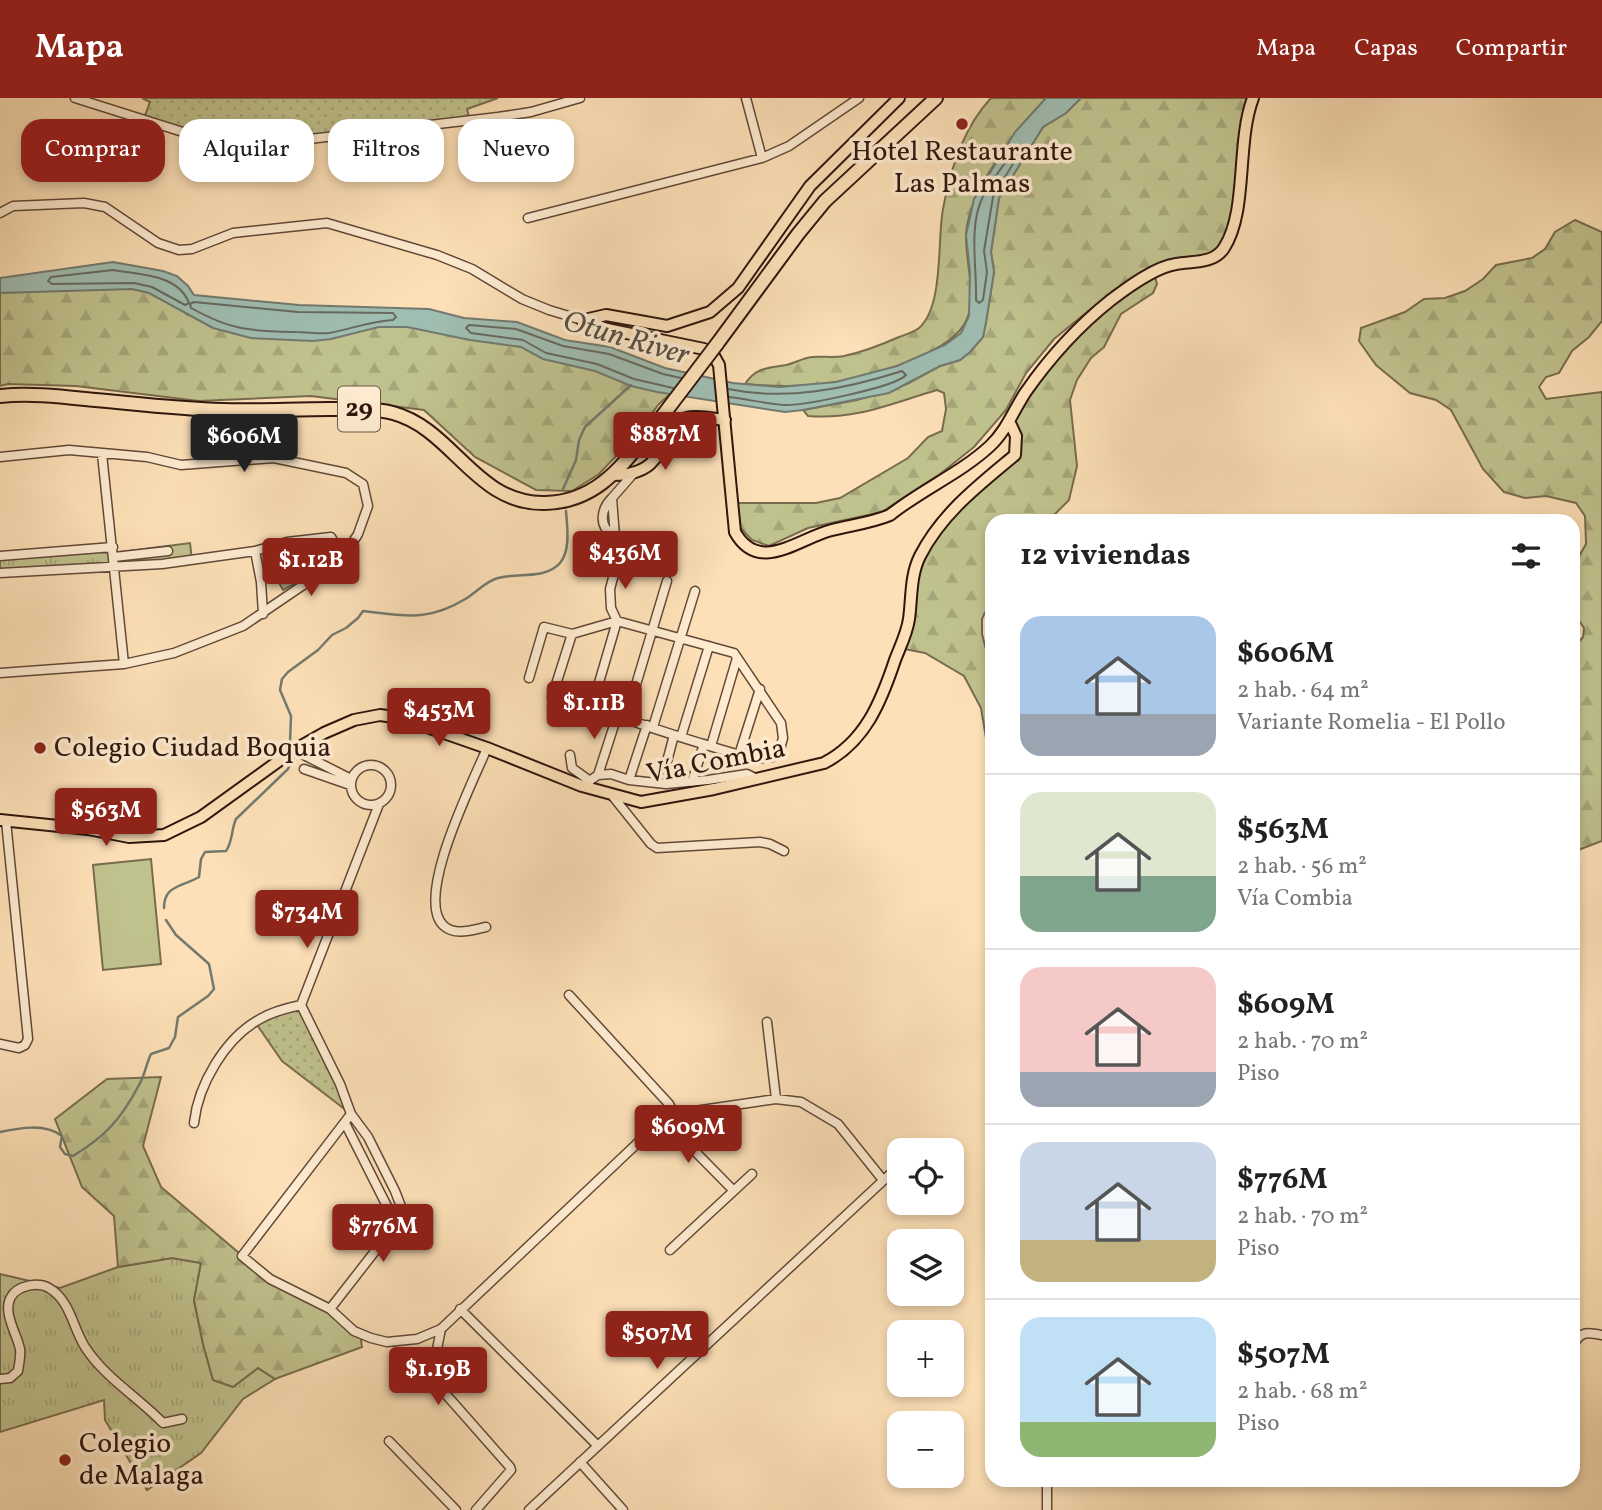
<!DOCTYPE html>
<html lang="es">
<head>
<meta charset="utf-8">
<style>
  :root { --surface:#fff; --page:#f2f2f2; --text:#222; --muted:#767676; --line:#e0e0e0; --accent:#8f2418 }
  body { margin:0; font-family:Vollkorn,serif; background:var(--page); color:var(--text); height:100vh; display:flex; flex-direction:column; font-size:26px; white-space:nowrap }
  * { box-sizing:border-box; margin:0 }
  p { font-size:23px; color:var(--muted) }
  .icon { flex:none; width:38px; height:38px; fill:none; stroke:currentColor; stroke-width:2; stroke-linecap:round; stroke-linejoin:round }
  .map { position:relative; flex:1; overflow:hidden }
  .side { position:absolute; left:985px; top:416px; width:595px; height:973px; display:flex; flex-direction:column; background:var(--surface); border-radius:21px; box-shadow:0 4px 10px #0003 }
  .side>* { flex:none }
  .guide { position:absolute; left:21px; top:21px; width:665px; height:63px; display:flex; gap:14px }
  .controls { position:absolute; left:887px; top:1040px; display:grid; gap:14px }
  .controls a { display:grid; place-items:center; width:77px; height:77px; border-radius:14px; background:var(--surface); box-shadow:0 4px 10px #0003; font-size:35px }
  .price { position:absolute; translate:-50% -60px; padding:0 16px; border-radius:7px; background:var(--accent); color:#fff; font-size:23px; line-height:46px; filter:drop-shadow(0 2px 4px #0008) }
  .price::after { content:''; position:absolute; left:50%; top:42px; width:21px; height:16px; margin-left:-10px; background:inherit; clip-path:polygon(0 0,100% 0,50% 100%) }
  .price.selected { background:#222; color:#fff }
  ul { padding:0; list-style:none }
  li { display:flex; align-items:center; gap:21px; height:175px; padding:0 35px }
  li+li { border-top:2px solid var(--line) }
  li span { display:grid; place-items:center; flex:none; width:196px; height:140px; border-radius:21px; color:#555 }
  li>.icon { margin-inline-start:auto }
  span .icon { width:84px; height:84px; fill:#fffc; stroke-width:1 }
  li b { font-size:30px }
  h2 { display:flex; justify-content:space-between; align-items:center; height:84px; padding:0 35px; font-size:30px }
  .chip { padding:0 24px; border-radius:21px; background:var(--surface); box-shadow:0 4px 10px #0003; font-size:24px; line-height:63px }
  .chip.selected { background:var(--accent); color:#fff }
  header { display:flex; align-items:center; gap:42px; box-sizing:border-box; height:98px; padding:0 35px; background:var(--accent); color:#fff }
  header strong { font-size:33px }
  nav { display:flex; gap:38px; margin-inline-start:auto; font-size:24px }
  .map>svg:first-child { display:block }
</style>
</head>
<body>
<header>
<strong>Mapa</strong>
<nav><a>Mapa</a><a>Capas</a><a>Compartir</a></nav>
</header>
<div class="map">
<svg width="1602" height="1412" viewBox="0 0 1602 1412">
  <defs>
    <pattern id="grass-tufts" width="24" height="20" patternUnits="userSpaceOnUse" patternTransform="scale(1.75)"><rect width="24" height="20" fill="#c0c28e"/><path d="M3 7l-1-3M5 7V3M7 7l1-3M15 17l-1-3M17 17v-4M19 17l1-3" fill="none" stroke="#a5a679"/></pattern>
    <pattern id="forest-firs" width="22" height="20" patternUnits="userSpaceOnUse" patternTransform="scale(1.75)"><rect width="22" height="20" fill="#c0c28e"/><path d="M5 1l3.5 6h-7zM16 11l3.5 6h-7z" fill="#a5a679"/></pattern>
    <pattern id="park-dots" width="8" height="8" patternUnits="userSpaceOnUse" patternTransform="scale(1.75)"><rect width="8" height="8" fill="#c0c28e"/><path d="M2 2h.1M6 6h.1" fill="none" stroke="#a5a679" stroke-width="1.8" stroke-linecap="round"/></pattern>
  </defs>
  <rect width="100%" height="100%" fill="#fde0b7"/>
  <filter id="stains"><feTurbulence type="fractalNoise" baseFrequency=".00286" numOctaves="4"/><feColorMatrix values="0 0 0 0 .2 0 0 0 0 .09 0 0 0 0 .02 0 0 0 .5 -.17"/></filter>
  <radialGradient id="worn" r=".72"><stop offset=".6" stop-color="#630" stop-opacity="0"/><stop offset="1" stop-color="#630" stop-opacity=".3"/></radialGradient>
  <path fill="url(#grass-tufts)" stroke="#786c4e" stroke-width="2" d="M190,445L192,462L0,475V458L113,449V455Z
    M172,1160L201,1165L194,1203L203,1246L213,1282L233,1289L258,1270L275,1281L243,1301L201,1355L147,1392L105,1322L104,1302L0,1334V1176L60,1190L118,1169Z"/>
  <path fill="url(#forest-firs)" stroke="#786c4e" stroke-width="2" d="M991,0H1046C1016,33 969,91 966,136C965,162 977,197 967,221C953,256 871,278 836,284C806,289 775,289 745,286C756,269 768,270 786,267C795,265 803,260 812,259C822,258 833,260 844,258C863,254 881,247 899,239C905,237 914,234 919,230C944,208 937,143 943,111C950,72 963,30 991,0Z
    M1081,0H1253L1233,126L1223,152L1205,162H1170L1114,192L1054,241L1026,275L1006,312L974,349L940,376L882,414L808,430L769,448L752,442L737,426V405H816L840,400L908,360L928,339L942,333L946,311L944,295L937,292C892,305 857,322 808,318L803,312L857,302L907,286L940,268L960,262L970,254L983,239L986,224L994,174L991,154L999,100L1043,29L1066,15Z
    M1575,122L1602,134V223L1589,239L1572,253L1559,275L1546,279L1539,289L1546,301L1602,294V743L1573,754V551L1583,539L1584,530L1577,520L1573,521V469L1586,446L1585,418L1576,405L1546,398L1525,400L1504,394L1483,371L1451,312L1436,302L1410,295L1376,267L1359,243L1361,230L1405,214L1424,201L1445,200L1465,193L1483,181L1496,167L1532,160L1545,151L1555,134Z
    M1154,175L1157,186L1153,195L1121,216L1104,249L1091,260L1077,282L1070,302L1077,368L1069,402L1048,423L992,424V500L982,521V536L992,574V649L986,640L981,610L964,578L925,555L899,550L911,485L935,433L1015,357L1009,323L1077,231Z
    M68,186L158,191L188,217L403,221L493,235L681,286L659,306L632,341L599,376L572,393L536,392L475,359L424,312L311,298L199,303L76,288L8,286L0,288V194Z
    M161,979L143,1048L161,1089L265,1177L330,1211L360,1235L362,1249L275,1281L258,1270L233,1289L213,1282L203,1246L194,1202L201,1165L172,1160L118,1169L114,1118L82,1089L55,1021L107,981Z"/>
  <path fill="url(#park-dots)" stroke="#786c4e" stroke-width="2" d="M142,0H498L467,11L470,23L232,47L144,20L150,4Z
    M301,907L351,1016L282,963L255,924Z"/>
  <path fill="#c0c28e" stroke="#786c4e" stroke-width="2" d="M308,453L317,473L283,492L271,470Z
    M151,761L161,866L103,872L93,767Z"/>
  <path fill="#9fbdb1" stroke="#727a6f" stroke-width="2" d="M1046,0H1081L1066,15L1043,29L999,100L991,154L994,174L986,224L983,239L970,254L960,262L940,268L889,295L803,312L785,314L657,294L631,288L595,273L543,261L521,249L470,242L407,229H379L331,241L313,243L251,240L213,230L149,195L132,191L0,195V180L113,164L163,173L177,178L188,188L194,197L299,207L429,211L464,220L517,224L565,242L610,249L665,270L733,285L780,289L836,284L897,268L945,247L961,235L969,218L970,175L966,137L974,101L1015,34Z"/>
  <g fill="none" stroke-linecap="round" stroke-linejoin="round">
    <path stroke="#676a5f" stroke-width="2" d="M1017,50L1020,54L993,99L984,153L987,174L983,202L979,205L976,202C977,171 969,131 981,103C988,85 1004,69 1013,52Z
      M113,172C140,177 178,176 189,205L185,207L152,189L134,185L52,186L48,183L51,179Z
      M194,204L298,214L393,215L396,219L393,222C371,223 351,231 329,235C317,236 308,234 296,234C251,233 232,233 191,210L190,206Z
      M673,290L634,281L597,266L546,255L523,242L471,235L466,230L469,227L516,231L563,248L609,256L663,276L681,280
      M728,291C786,303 846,291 902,273L906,277C896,289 803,308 784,307C766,306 747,301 729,299"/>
    <path stroke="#727a6f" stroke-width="2.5" d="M563,391L576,362L579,342L585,329L631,287
      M290,644L291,618L280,592L282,581L288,574L318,552L332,537L346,530L358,520L363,513C406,518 428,524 467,500C478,493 486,483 498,480C518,474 545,482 560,465C571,452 567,428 566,413
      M164,810C164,787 182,789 199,779L201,761L205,754L226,753C233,743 231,732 236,721L288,671L294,658
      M0,1034C19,1030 45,1025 62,1038L60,1049L65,1056L73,1058C106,1038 121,1021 139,987C145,977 146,966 151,956L169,950L175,939L178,919L208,898L214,891L209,866L176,837L166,822"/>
    <defs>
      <path id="minor" d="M75,0L205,41L249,48L498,19L531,14L580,0
        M746,0L762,60
        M0,115L13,108L84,105L105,109L158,145L179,152L192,151L233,135L327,125L437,157L472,171L522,201L549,212L582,222
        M528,120L762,60L789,48L859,0
        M102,356L124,566
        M0,359L69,352L147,359L181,367L274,360L346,375L363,386L368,408L358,436L343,460L243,528L174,555L124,566L0,575
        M612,400C601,411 598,428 613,437
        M255,453L261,484L263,516
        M0,458L113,449
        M114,459L168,453
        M0,475L162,466L255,453L287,444L331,439L343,460
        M529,580L544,529L572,536L617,523L734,555L781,625L783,640L779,655L772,659L744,662L739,657C717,650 602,617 593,605L617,523L611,510L610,491L617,465L612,400L633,376
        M552,599L572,536
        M626,620L667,483
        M653,629L695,493
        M681,639L709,548
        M711,648L737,560
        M294,652L351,681
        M570,657L572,670L590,683
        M739,657L760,591
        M351 687a20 20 0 1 1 40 0a20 20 0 1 1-40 0Z
        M304,671L350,687
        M665,671L674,637
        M598,677L617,618
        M629,682L647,627
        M692,684L704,646
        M582,688L598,677L611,676L629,682L666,686L708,682L747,676L757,681
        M611,696L651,746L657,750L760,744L770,746L784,753
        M486,829C472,832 455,838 444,828C413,801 474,682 487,650
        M569,897L669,1006L674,1016
        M767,924L776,1001
        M0,946L19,950L25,947L28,941L6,723
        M351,1016L242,1158L270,1181L330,1211L354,1233L371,1240L387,1244L417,1241L441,1231L663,1021L674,1016L776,1001L801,1004L838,1026L883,1082
        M663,1021L733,1092
        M194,1025C198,987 225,940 260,921C272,914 287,910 301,907
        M345,1025L396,1126
        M670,1152L752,1076
        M330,1211L404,1116L395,1093L368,1039L351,1016L340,986L301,907L379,706
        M460,1211L598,1348
        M441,1231L432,1276L435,1284L510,1369L511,1372L476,1412
        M1573,1247C1581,1233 1587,1234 1602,1237
        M0,1281L10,1280L18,1273C19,1266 21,1258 20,1251C17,1236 2,1214 11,1199C17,1188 38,1183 49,1190C70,1202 73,1230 85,1249C105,1280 138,1299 163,1325L182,1321
        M389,1343L456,1412
        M580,1364L623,1412
        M1047,1382V1412
        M529,1412L900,1067"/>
      <path id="major" d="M582,222L607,231L704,251L714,258L719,267L735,434C759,477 799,440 832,432C851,427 871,425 890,417C921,392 961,375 990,348C1006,333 1014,312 1025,295C1050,259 1077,229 1111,202C1128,189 1155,169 1176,166C1192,163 1214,166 1224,150C1248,113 1236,45 1253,0
        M584,222L606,217L667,228L710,214L738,190L810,88L899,0
        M613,377C675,377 655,326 686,320C699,317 713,321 725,322
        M0,722L88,731L129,739L164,737L201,719L294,652L324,635L354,622L380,617L401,620L487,650L582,688L641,704L714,691L824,665C865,644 881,604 895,562C900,549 907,535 909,521C912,500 910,478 920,458C942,415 979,387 1015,357L1016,338L1009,323"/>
      <path id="highway" d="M717,246L798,136L825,103L936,0
        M0,298C28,295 57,298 85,301C131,305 177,311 223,312C259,313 294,311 330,311C351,311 373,310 393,315C453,331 476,407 545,405C600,404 625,363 657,325"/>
    </defs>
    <use href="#minor" stroke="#624838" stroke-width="11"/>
    <use href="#major" stroke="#2f160d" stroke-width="14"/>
    <use href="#highway" stroke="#2f160d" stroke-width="16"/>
    <use href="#minor" stroke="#feebd0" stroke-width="8"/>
    <use href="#major" stroke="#fde0b7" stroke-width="10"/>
    <use href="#highway" stroke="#fde0b7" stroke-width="12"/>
    <defs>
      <path id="highway-bridge" d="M657,325L717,246"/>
    </defs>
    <use href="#highway-bridge" stroke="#2f160d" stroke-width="16" stroke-linecap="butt"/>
    <use href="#highway-bridge" stroke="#fde0b7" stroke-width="12"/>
  </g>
  <g fill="#8f2418" stroke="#feebd0" stroke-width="2.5">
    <circle cx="962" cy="26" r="7"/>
    <circle cx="40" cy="650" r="7"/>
    <circle cx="65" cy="1362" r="7"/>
  </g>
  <g text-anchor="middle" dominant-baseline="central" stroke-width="7" stroke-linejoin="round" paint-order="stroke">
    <rect fill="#feebd0" stroke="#6d5648" stroke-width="2" x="338" y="288.5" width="42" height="45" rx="5"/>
    <g font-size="26" font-weight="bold" fill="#2f160d">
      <text x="359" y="311">29</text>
    </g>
    <g font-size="28" fill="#2f160d" stroke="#feebd0" text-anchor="start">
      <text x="962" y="54" text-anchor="middle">Hotel Restaurante<tspan x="962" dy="32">Las Palmas</tspan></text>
      <text x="54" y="650">Colegio Ciudad Boquia</text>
      <text x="79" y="1346">Colegio<tspan x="79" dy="32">de Malaga</tspan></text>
    </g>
    <g font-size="28" fill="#2f160d" stroke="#feebd0">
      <text transform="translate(716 664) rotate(-11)">Vía Combia</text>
    </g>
    <g font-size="30" font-style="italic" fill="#565046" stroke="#feebd0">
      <text transform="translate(626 241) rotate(16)">Otun River</text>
    </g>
  </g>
  <rect width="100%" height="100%" filter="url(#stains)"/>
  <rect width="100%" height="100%" fill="url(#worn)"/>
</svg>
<div class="controls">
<a><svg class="icon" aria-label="locate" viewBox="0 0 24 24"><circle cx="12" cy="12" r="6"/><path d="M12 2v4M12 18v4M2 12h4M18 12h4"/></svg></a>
<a><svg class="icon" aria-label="layers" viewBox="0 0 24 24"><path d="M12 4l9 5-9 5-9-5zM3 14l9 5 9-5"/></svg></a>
<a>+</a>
<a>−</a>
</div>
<b class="price" style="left:665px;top:374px">$887M</b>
<b class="price selected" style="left:244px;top:376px">$606M</b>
<b class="price" style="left:625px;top:493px">$436M</b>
<b class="price" style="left:311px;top:500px">$1.12B</b>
<b class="price" style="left:594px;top:643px">$1.11B</b>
<b class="price" style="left:439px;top:650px">$453M</b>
<b class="price" style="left:106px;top:750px">$563M</b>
<b class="price" style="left:307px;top:852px">$734M</b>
<b class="price" style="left:688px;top:1067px">$609M</b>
<b class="price" style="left:383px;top:1166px">$776M</b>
<b class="price" style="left:657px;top:1273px">$507M</b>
<b class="price" style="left:438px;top:1309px">$1.19B</b>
<div class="guide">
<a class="chip selected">Comprar</a>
<a class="chip">Alquilar</a>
<a class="chip">Filtros</a>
<a class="chip">Nuevo</a>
</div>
<section class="side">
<h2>12 viviendas<svg class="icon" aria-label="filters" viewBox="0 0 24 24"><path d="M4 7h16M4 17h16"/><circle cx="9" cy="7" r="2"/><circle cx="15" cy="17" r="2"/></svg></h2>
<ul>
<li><span style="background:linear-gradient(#a9c7e8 70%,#9aa5b1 0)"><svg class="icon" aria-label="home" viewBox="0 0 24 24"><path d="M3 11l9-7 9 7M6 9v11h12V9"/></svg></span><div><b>$606M</b><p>2 hab. · 64 m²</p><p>Variante Romelia - El Pollo</p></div></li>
<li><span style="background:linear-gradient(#dfe7d0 60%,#7fa58c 0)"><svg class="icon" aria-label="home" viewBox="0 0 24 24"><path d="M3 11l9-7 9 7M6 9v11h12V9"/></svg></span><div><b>$563M</b><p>2 hab. · 56 m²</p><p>Vía Combia</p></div></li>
<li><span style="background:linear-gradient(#f6c9c9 75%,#9aa5b1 0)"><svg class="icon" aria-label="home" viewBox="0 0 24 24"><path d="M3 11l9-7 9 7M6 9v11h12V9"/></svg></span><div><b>$609M</b><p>2 hab. · 70 m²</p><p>Piso</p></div></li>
<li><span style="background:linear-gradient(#c9d6e8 70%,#c2b280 0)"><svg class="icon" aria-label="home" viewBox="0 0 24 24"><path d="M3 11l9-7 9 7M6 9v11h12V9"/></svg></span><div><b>$776M</b><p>2 hab. · 70 m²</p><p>Piso</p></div></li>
<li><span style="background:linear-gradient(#bfe0f5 75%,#8fb573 0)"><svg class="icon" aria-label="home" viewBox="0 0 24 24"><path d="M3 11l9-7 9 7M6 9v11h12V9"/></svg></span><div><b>$507M</b><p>2 hab. · 68 m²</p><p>Piso</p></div></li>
</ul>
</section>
</div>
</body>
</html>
